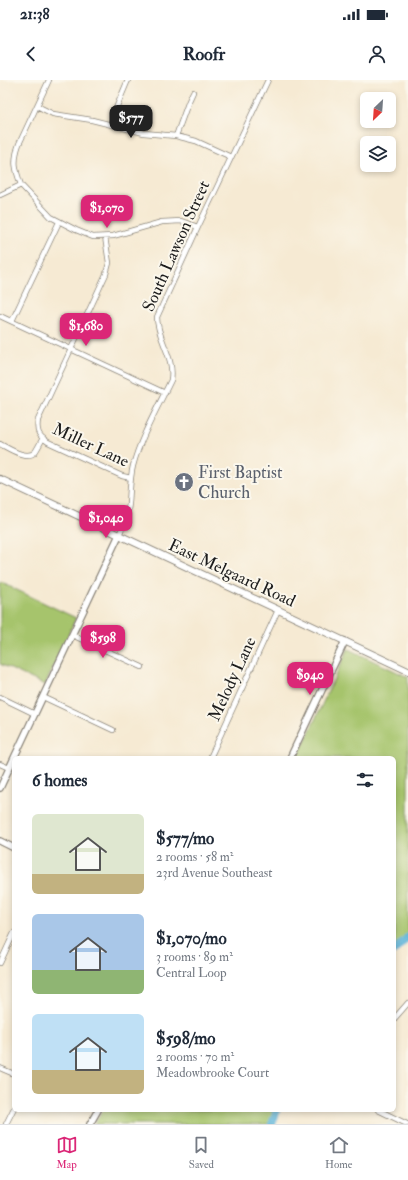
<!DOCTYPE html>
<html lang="en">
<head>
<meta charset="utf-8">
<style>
  :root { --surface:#fff; --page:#f6f6f7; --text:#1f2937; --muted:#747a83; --line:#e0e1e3; --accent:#db2777 }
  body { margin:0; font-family:"IM FELL Double Pica",serif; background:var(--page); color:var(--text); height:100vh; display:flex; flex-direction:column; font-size:15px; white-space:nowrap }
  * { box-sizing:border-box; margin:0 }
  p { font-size:13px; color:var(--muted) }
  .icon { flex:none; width:22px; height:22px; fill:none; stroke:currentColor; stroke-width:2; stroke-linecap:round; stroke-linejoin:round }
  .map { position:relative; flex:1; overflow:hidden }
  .panel { position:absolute; left:12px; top:676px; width:384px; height:356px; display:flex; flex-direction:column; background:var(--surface); border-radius:6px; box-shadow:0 2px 6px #0003 }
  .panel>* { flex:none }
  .needle { width:26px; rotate:205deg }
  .controls { position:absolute; left:360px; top:12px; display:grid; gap:8px }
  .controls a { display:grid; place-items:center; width:36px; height:36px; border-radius:6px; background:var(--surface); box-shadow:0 2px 6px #0003; font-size:20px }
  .price { position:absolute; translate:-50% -34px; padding:0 9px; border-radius:8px; background:var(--accent); color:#fff; font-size:13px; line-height:26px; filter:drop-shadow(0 1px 2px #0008) }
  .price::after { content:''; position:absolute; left:50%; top:24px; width:12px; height:9px; margin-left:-6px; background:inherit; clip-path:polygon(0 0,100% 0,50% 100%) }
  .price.selected { background:#222; color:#fff }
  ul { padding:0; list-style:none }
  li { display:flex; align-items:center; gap:12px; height:100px; padding:0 20px }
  li span { display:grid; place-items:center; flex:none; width:112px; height:80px; border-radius:6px; color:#555 }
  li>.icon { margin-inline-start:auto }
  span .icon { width:48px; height:48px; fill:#fffc; stroke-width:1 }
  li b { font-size:17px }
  h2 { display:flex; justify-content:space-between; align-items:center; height:48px; padding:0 20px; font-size:17px }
  .status { display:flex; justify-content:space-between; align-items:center; height:28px; padding:0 20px; background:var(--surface); direction:ltr }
  .status svg { height:11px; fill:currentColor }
  header { display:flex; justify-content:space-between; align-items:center; height:52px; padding:0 20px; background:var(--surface); font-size:18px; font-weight:700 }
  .tab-bar { display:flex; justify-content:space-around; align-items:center; height:56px; border-top:1px solid var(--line); background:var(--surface); font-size:11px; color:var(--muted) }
  .tab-bar a { display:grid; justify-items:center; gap:2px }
  .tab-bar .selected { color:var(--accent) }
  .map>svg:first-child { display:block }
</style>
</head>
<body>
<div class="status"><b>21:38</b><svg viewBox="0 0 49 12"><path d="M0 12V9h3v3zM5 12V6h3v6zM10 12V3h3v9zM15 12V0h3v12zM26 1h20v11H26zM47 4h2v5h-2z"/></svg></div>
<header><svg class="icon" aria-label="back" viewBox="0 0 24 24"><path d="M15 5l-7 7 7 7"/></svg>Roofr<svg class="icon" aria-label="person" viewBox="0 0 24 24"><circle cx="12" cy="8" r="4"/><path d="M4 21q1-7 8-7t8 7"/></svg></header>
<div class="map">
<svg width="408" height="1044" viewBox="0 0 408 1044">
  <rect width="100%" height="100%" fill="#fbf7ec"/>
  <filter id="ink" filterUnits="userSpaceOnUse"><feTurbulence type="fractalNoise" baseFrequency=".025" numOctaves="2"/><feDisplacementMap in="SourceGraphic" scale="8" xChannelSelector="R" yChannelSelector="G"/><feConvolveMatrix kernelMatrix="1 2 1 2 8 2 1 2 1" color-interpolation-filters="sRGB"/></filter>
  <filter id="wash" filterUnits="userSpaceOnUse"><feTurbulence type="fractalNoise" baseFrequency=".012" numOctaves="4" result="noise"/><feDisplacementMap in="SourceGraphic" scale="16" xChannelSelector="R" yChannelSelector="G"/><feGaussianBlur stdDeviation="0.9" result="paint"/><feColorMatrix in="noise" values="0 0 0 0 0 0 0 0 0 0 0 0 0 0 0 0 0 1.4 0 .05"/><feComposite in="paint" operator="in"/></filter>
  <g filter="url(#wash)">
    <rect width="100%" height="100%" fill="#f6ead3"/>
    <path fill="#a6c46c" stroke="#617044" d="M0,502L76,538L45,605L0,584Z
      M348,569L408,597V857L394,871V678H297Z
      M103,1030H277L272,1044H94Z"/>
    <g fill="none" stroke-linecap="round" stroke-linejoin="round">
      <path stroke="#5cb4d9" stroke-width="8" d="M394,871L408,857
        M272,1044L277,1030"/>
    </g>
  </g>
  <g filter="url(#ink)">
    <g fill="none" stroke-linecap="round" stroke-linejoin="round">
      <defs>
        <path id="minor" d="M37,26L53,34L92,40L144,53L176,56L196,61L231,77
          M112,45L117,26L128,0
          M176,56L188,23L193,12
          M21,105L51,137L76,150L93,157L113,156L162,142L181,141L198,147
          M0,115L21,105C15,89 13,81 19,64L49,0
          M105,157L109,183L106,194L38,340C36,352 39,356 48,362L122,396L131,398
          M0,236L165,313
          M12,241L59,142
          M0,364C8,368 27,381 35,372C38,368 40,363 43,358
          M119,455C124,444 128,435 129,423C130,411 130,398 133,386C140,358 158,327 171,300C175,277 157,259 157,237L198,147L268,0
          M72,555L142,587
          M0,617L35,634
          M43,617L113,650
          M210,678L278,530
          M0,684L9,688
          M0,883L14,853
          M394,939L408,923
          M0,988L14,994
          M378,1030L407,1044
          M6,1044L14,1028"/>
        <path id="tertiary" d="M14,678L119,455
          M290,678L345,561
          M0,708L14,678
          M0,761L14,768
          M90,1044L98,1030"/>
        <path id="secondary" d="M0,399L408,591"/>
      </defs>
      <use href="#minor" stroke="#898378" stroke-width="6"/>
      <use href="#tertiary" stroke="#898378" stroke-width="8"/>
      <use href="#secondary" stroke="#898378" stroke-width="8"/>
      <use href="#minor" stroke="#fff" stroke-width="4.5"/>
      <use href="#tertiary" stroke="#fff" stroke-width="5.5"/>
      <use href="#secondary" stroke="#fff" stroke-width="6"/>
    </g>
  </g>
  <defs>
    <symbol id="church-disc" viewBox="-11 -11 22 22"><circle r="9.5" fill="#6b7280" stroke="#fbf7ec"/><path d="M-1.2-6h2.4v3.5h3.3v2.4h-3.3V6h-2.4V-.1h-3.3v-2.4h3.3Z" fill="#fff"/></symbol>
  </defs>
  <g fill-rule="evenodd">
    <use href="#church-disc" x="173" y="391" width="22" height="22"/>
  </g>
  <g text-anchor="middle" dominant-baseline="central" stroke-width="4" stroke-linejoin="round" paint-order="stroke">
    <g font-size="17" fill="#1c1c1c" stroke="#fbf7ec">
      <text transform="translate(176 166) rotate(-66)">South Lawson Street</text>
      <text transform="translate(91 365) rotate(25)">Miller Lane</text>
      <text transform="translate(232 493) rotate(25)">East Melgaard Road</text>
      <text transform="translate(232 599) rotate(-65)">Melody Lane</text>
    </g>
    <g font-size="17" fill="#5b616d" stroke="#fbf7ec" text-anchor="start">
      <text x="198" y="392">First Baptist<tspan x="198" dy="20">Church</tspan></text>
    </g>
  </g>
</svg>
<div class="controls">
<a><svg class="needle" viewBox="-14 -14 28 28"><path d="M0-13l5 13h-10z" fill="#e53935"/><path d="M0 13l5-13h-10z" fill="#747a83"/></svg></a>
<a><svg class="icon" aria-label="layers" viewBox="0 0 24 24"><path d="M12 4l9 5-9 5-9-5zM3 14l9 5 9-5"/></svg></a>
</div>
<b class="price selected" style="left:131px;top:59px">$577</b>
<b class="price" style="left:107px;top:149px">$1,070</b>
<b class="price" style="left:86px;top:267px">$1,680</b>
<b class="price" style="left:106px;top:459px">$1,040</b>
<b class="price" style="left:103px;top:579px">$598</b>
<b class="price" style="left:310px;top:616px">$940</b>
<section class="panel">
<h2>6 homes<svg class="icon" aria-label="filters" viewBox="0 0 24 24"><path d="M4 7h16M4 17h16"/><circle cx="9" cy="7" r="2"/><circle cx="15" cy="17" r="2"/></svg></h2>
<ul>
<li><span style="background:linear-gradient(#dfe7d0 75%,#c2b280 0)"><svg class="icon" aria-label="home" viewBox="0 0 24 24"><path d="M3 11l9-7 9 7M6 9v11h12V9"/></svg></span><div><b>$577/mo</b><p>2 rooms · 58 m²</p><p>23rd Avenue Southeast</p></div></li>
<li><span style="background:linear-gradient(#a9c7e8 70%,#8fb573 0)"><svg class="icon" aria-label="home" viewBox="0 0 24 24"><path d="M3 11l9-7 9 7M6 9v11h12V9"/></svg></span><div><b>$1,070/mo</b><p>3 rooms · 89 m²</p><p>Central Loop</p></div></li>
<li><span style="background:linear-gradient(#bfe0f5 70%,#c2b280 0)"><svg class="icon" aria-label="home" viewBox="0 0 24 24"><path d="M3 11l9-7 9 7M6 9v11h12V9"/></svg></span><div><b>$598/mo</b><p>2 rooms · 70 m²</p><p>Meadowbrooke Court</p></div></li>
</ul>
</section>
</div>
<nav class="tab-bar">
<a class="selected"><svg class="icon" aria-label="map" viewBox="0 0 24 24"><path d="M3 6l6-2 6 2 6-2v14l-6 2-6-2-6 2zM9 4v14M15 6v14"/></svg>Map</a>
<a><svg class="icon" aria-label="saved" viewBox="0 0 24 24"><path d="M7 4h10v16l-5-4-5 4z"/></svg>Saved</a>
<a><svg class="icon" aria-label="home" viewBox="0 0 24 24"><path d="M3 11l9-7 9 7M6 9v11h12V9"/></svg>Home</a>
</nav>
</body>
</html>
